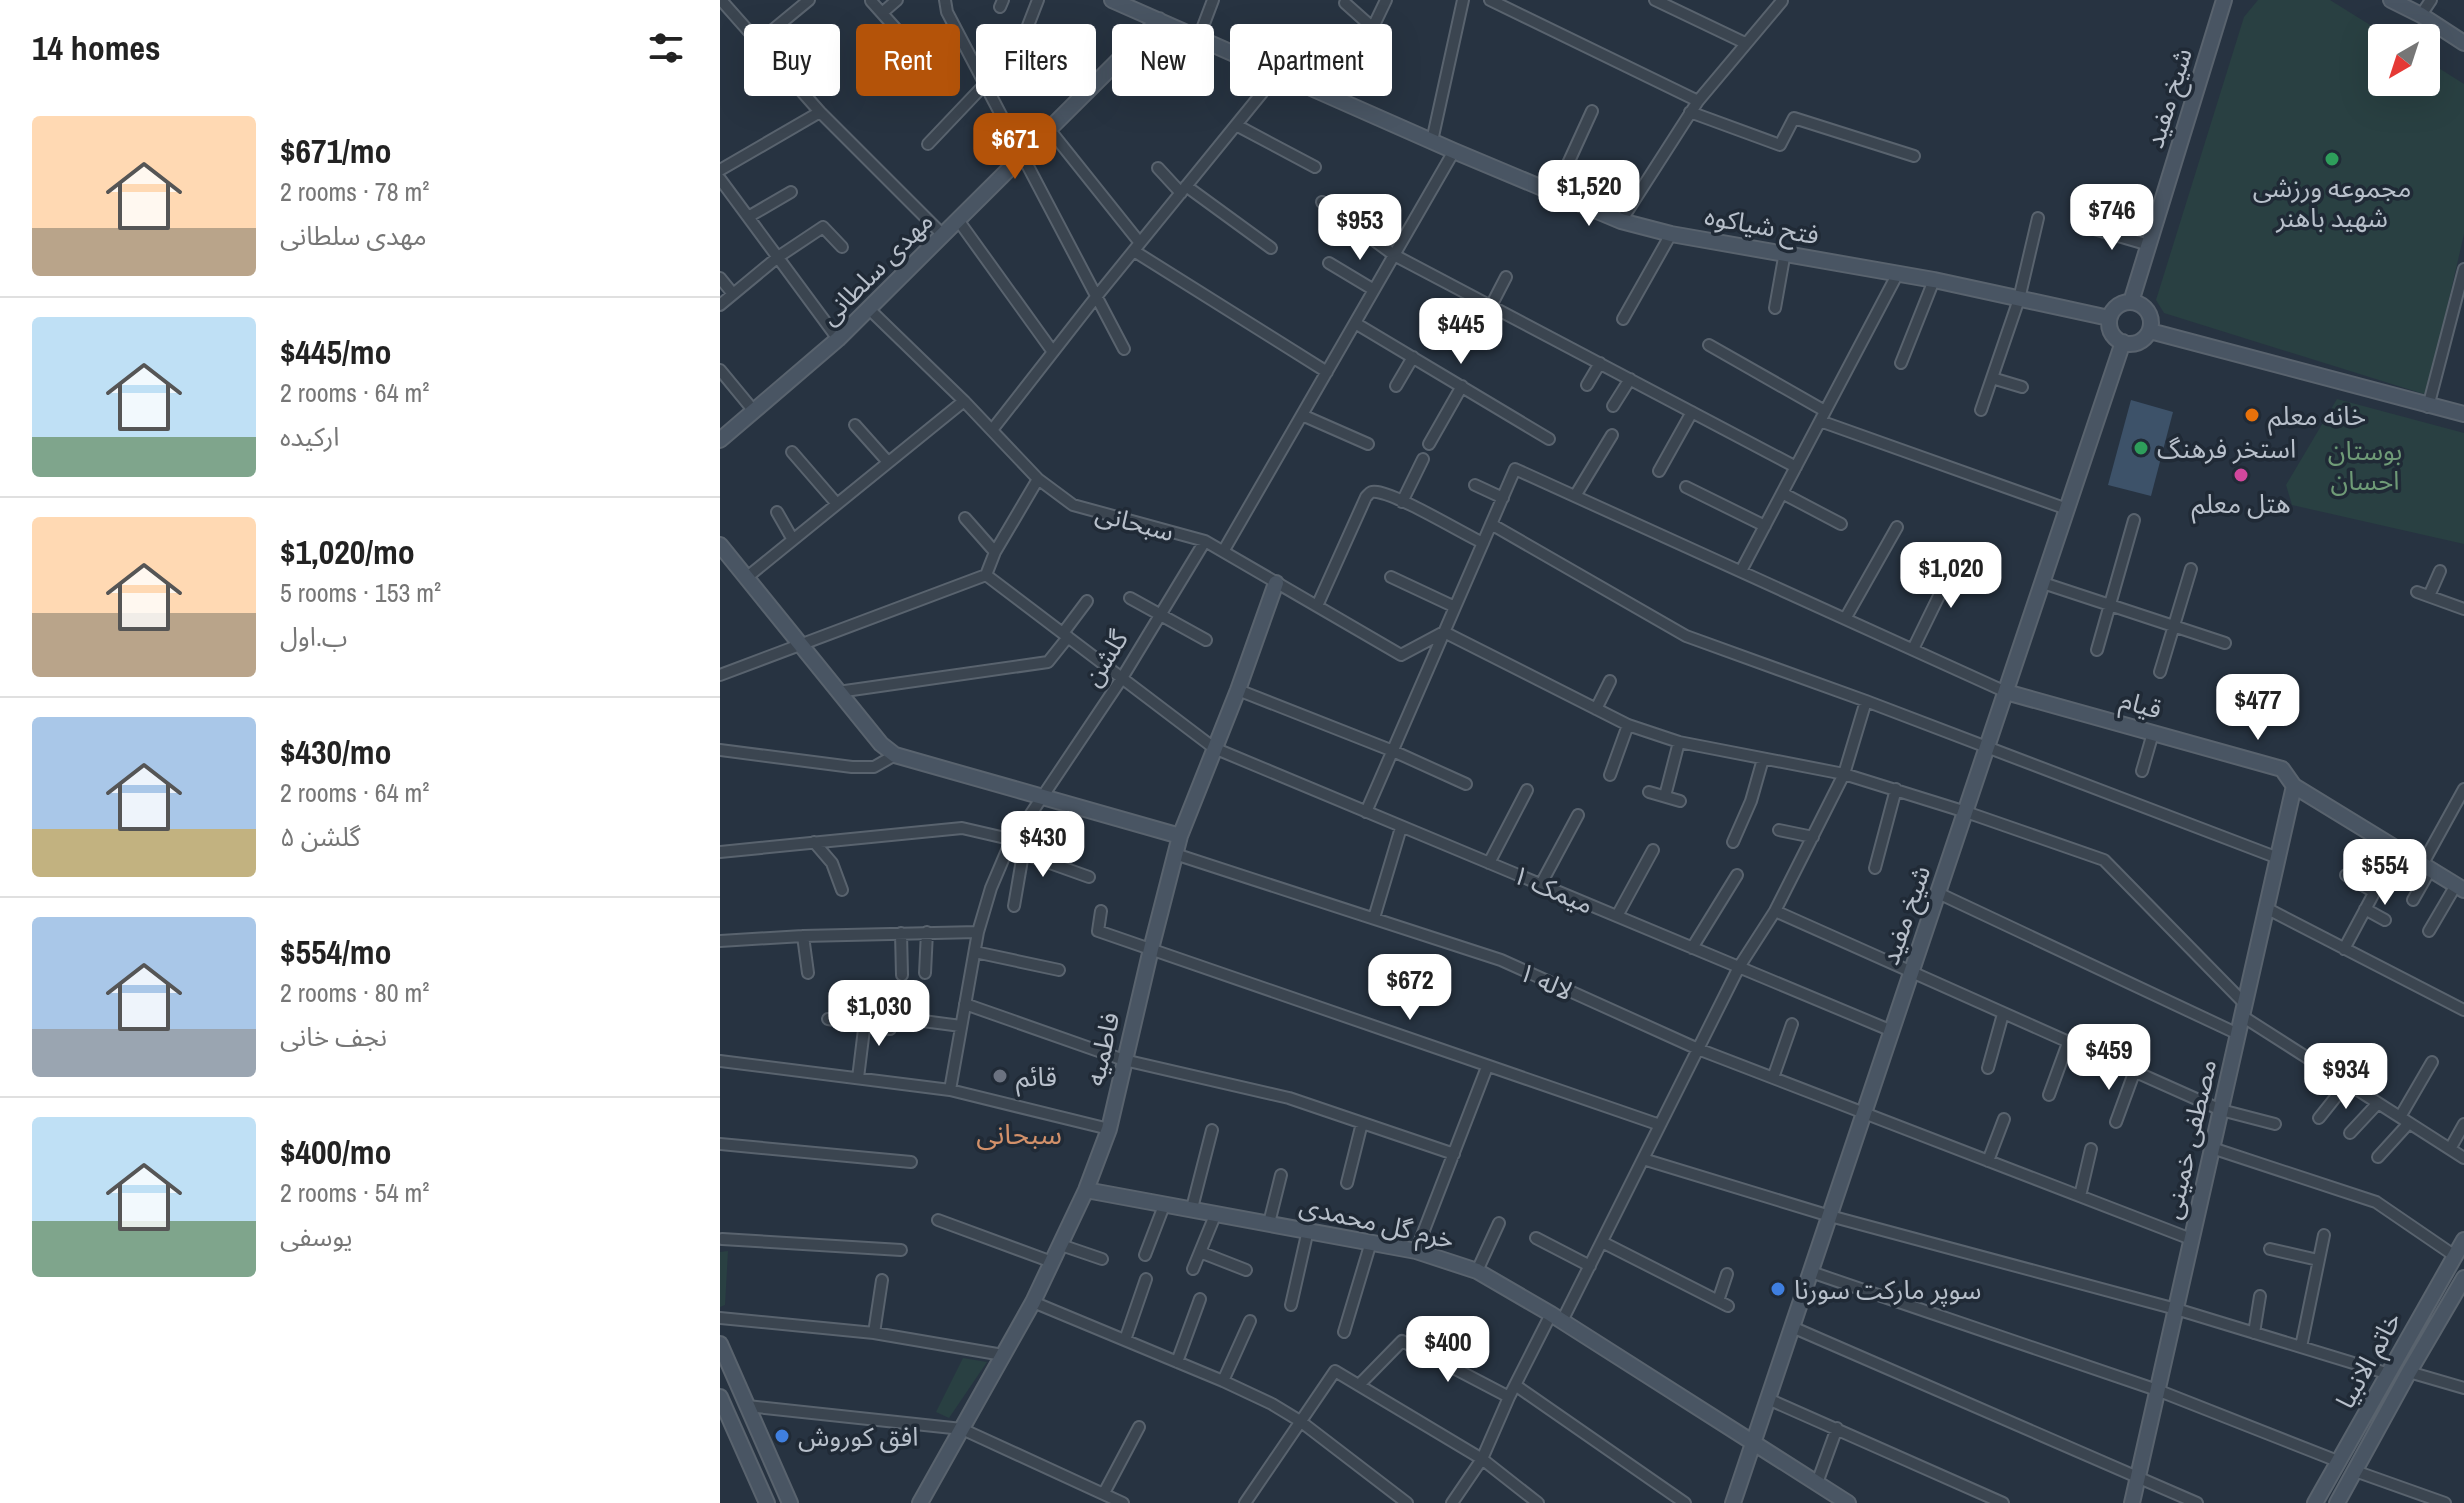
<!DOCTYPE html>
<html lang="en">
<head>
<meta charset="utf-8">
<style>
  :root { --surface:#fff; --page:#f2f2f2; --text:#222; --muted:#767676; --line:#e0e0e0; --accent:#b45309 }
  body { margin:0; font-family:"Archivo Narrow","Noto Sans Arabic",sans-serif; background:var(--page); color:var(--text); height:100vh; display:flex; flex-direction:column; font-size:30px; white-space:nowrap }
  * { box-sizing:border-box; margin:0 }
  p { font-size:26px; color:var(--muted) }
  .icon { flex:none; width:44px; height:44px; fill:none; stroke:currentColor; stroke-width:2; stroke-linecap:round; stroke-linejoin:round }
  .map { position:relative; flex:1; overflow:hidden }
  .panel { display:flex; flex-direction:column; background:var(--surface); width:720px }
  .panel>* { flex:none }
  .hud { position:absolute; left:24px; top:24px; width:760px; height:72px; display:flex; gap:16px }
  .needle { width:52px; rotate:219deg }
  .tools { position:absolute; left:1648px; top:24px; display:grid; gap:16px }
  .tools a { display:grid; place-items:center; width:72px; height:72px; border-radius:8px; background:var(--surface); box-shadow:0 8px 32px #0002; font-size:40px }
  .price { position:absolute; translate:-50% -68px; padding:0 18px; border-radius:16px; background:#fff; color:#222; font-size:26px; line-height:52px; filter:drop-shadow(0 2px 4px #0008) }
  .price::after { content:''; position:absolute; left:50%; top:48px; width:24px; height:18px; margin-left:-12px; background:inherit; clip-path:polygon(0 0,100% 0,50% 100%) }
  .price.on { background:var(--accent); color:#fff }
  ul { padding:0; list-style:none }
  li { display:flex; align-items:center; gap:24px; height:200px; padding:0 32px }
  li+li { border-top:2px solid var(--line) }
  li span { display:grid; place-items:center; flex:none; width:224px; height:160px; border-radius:8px; color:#555 }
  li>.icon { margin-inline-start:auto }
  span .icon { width:96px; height:96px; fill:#fffc; stroke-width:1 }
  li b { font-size:34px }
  h2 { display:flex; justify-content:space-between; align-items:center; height:96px; padding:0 32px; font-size:34px }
  .chip { padding:0 28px; border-radius:8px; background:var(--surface); box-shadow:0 8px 32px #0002; font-size:28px; line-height:72px }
  .chip.on { background:var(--accent); color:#fff }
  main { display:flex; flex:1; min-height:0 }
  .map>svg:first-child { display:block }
</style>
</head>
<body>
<main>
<section class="panel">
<h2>14 homes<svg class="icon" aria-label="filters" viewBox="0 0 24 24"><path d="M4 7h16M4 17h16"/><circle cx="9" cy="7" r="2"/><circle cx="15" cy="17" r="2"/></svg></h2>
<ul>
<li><span style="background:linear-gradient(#ffd9b3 70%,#b9a48a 0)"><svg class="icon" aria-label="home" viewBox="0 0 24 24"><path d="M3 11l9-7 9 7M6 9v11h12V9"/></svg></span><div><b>$671/mo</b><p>2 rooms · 78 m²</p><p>مهدی سلطانی</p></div></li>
<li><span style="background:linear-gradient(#bfe0f5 75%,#7fa58c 0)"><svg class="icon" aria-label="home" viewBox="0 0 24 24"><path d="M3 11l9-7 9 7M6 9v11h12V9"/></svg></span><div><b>$445/mo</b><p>2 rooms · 64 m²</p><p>ارکیده</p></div></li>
<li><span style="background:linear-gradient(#ffd9b3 60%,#b9a48a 0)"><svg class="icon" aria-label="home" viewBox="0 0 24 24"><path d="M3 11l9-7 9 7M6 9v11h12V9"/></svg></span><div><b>$1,020/mo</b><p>5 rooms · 153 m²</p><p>ب.اول</p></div></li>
<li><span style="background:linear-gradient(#a9c7e8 70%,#c2b280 0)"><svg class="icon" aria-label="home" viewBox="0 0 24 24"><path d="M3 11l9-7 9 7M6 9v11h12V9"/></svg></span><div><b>$430/mo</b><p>2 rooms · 64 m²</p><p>گلشن ۵</p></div></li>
<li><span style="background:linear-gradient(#a9c7e8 70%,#9aa5b1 0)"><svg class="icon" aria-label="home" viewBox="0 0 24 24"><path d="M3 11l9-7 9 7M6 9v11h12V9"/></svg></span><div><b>$554/mo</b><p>2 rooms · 80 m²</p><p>نجف خانی</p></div></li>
<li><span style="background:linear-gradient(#bfe0f5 65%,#7fa58c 0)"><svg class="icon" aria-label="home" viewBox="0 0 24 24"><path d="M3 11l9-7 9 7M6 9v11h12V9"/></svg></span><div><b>$400/mo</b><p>2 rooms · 54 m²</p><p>یوسفی</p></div></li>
</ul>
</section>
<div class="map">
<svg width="1744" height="1503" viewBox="0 0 1744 1503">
  <rect width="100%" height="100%" fill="#273341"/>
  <path fill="#294042" d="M1538,0H1610L1671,38H1662V82H1706V60L1744,84V234L1707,395L1444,313L1436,300L1524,17Z
    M1617,399L1744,433V544L1572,505L1566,485Z
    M8,1251L5,1305L0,1307V1252Z
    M243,1358L267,1362L229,1418L216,1412Z"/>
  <path fill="#3d5269" d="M1411,400L1453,412L1431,496L1388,485Z"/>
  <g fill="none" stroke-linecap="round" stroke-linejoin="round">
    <defs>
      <path id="street" d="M1,0L100,112L223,235
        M225,0L227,12L404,349
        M770,0L978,101
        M935,0L1025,43
        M151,1L177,30
        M625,3L653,28
        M280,7L283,0
        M162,13L177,0
        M1701,15L1711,0
        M304,36L318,0
        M479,37L493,0
        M38,42L89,0
        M619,98L666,0
        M970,112L1060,145L1074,118L1194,156
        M516,125L595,167
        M329,129L420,243
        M712,141L743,0
        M208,144L265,84
        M438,168L461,193
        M0,170L100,112
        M0,179L118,339
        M466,186L551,248
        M835,192L872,111
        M602,202L674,255L1076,467
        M28,217L71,192
        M238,220L333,352
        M901,221L978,101L1062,1
        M1364,226L1429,245
        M414,251L607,372
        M609,263L654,290
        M0,278L13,294
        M0,305L58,257L103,227L122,247
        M771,306L786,277
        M1055,308L1065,252
        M149,309L244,401L318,479L353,505L485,541L681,655L724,632L908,725L959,742L1124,774L1246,812L1384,860L1525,1004
        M903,319L951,234
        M635,323L829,439
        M989,345L1105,411
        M1181,363L1214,280
        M0,370L33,410
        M1272,378L1302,387
        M867,385L880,363
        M676,386L693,357
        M893,406L910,379
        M1708,407L1744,269
        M1261,410L1299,299L1318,218
        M582,415L648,444
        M1100,421L1347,509
        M135,425L168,462
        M272,430L376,297L559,72
        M709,444L742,386
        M72,452L117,504
        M939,471L972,412
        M755,485L783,498
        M966,487L1045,526
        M1062,493L1121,524
        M855,496L892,435
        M682,502L703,459
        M57,512L73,540
        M245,518L275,552
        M771,524L966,636L1146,701L1558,858
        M504,550L734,151
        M1021,571L1178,273
        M266,575L494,748L1172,1031
        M266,575L275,552L318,479
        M671,577L735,607
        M26,578L244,401
        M1323,583L1505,643
        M1697,592L1744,609
        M1709,596L1720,571
        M410,598L486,640
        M597,606L646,497C650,493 650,491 657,492C679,495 740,532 763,543
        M1125,619L1177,527
        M343,633L367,601
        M1193,649L1238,557
        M1377,650L1414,520
        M1440,672L1471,569
        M0,675L266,575
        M518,690L673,751L746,784
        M118,692L328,662L348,637
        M876,709L890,681
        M0,750L132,767H154L175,755
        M1422,771L1433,733
        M890,775L908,725
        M929,792L960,801
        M945,796L959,742
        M646,812L795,469L1286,692
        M1059,830L1093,837
        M94,842L112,863L122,890
        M1013,842L1031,801L1043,759
        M288,848L369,877
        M0,852L242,828L294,840
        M455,854L781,960L978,1049L1471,1239
        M769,863L807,790
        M1702,865L1744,789
        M1155,868L1176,789
        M1626,875L1654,892
        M821,884L858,815
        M1218,893L1518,1034
        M1693,900L1710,870
        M294,906L303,854
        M1546,908L1744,1010
        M1645,909L1665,920
        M381,911L378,931L940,1125
        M1055,911L1501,1110L1555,1124
        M897,916L933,850
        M654,918L680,831
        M1709,931L1736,885
        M181,933L182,975
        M83,936L88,973
        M0,941L83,936L258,932
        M972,948L1017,875
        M1624,949L1677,850
        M255,952L339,970
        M205,973L207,932
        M245,1004L404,1060L569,1098L734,1154
        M1522,1016L1744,1158
        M108,1019L170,1029
        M203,1021L241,1026
        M0,1061L230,1090L389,1129
        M1268,1068L1283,1014
        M138,1078L146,1013
        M1053,1078L1072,1024
        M1636,1089L1658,1052
        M230,1090L258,932L271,888L288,848L402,678L485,541
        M1329,1095L1348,1043
        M1680,1117L1712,1062
        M1599,1118L1627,1083
        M1396,1122L1414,1073
        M1630,1133L1658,1103
        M0,1144L191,1162
        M1492,1148L1656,1202L1735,1256
        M1730,1149L1744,1124
        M1658,1157L1689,1123
        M923,1159L1110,1216L1456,1309L1666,1373
        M1268,1161L1284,1119
        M627,1183L642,1123
        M1360,1196L1371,1149
        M472,1208L492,1130
        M218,1220L332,1262
        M549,1223L561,1175
        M816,1238L870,1266
        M2,1239L181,1250
        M882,1242L1008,1306
        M341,1245L382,1259
        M1550,1249L1598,1260
        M696,1251L767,1067
        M480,1252L526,1270
        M425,1255L445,1203
        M473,1269L496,1213
        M757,1271L779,1223
        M1091,1272L1437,1390L1620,1462
        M998,1301L1007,1274
        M313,1302L503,1381L552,1404L580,1421L687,1503
        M571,1305L588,1230
        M0,1318L154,1333L283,1355
        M842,1321L1019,967L1055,911L1124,774L1146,701
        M1072,1327L1477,1503
        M624,1332L651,1242
        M154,1333L162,1280
        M1534,1333L1540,1296
        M405,1340L426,1279
        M1581,1347L1604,1235
        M457,1362L480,1299
        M1689,1372L1744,1388
        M503,1381L530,1321
        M640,1384L682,1341L789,1397
        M795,1385L965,1503
        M1048,1399L1283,1503
        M27,1406L242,1429L403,1503
        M1635,1471L1725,1503
        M1097,1483L1117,1428
        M384,1493L419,1427
        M525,1503L615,1371L762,1459L818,1503
        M732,1503L762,1459L789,1397L831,1314"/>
      <path id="secondary" d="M392,0L734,151L901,221L951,234L1214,280L1389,318
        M1671,0L1701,15L1744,43
        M1411,302L1504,0
        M1389 323a21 21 0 1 1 42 0a21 21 0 1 1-42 0Z
        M1430,331L1744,414
        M0,440L118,339L439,20
        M0,545L161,744L175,755L460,836
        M1286,692L1562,769L1574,786L1744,890
        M366,1190L696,1251L757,1271L831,1314L1128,1503
        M0,1344L70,1503
        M0,1397L47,1503
        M200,1503L313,1302L366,1190L389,1129L431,949L460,836L518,690L556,583
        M1013,1503L1403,342
        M1412,1503L1574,786
        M1595,1503L1744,1240
        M1617,1503L1689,1372L1744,1278"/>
    </defs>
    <use href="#street" stroke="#59636e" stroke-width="14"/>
    <use href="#secondary" stroke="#59636e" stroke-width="18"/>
    <use href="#street" stroke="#3b4550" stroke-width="10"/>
    <use href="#secondary" stroke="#495563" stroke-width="14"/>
  </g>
  <g fill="#2e9e5b" stroke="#202a36" stroke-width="3">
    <circle cx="1612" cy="159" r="8"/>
    <circle cx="1421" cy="448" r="8"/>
  </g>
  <circle fill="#e8710a" stroke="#202a36" stroke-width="3" cx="1532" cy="415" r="8"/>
  <circle fill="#d1479c" stroke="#202a36" stroke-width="3" cx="1521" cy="475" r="8"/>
  <circle fill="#6b7280" stroke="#202a36" stroke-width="3" cx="280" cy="1076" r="8"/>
  <g fill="#3f7fe0" stroke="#202a36" stroke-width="3">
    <circle cx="1058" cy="1289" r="8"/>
    <circle cx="62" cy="1436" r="8"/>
  </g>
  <g text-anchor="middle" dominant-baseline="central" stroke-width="7" stroke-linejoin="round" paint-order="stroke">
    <g font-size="26" fill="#b8c0cb" stroke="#202a36">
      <text transform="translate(1448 98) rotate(-73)">شیخ مفید</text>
      <text transform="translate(1042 225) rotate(10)">فتح شیاکوه</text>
      <text transform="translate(156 268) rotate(-45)">مهدی سلطانی</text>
      <text transform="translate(415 522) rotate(15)">سبحانی</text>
      <text transform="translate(385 658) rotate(-58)">گلشن</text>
      <text transform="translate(1421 704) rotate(16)">قیام</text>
      <text transform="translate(833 889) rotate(23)">میمک ۱</text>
      <text transform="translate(1185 915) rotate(-71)">شیخ مفید</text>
      <text transform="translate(826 981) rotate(24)">لاله ۱</text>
      <text transform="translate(382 1049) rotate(-77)">فاطمیه</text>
      <text transform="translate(1469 1139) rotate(-77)">مصطفی خمینی</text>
      <text transform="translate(657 1222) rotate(13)">خرم گل محمدی</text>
      <text transform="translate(1648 1360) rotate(-61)">خاتم الانبیا</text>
    </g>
    <g font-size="26" fill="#b8c0cb" stroke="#202a36" text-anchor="start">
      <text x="1612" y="187" text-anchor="middle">مجموعه ورزشی<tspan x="1612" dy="30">شهید باهنر</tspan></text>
      <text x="1548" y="415">خانه معلم</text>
      <text x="1437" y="448">استخر فرهنگ</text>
      <text x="1521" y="503" text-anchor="middle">هتل معلم</text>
      <text x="296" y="1076">قائم</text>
      <text x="1074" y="1289">سوپر مارکت سورنا</text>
      <text x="78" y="1436">افق کوروش</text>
    </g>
    <g font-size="26" fill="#6f9b77" stroke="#202a36">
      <text x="1645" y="450">بوستان<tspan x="1645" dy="30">احسان</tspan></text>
    </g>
    <g font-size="28" fill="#d3916a" stroke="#202a36">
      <text x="299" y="1134">سبحانی</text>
    </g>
  </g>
</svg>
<div class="tools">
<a><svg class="needle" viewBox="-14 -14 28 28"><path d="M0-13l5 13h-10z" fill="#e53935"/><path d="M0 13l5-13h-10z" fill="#767676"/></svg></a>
</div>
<b class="price on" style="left:295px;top:181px">$671</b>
<b class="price" style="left:869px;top:228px">$1,520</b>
<b class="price" style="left:1392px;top:252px">$746</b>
<b class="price" style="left:640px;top:262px">$953</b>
<b class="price" style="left:741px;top:366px">$445</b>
<b class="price" style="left:1231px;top:610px">$1,020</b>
<b class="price" style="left:1538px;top:742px">$477</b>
<b class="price" style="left:323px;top:879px">$430</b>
<b class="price" style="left:1665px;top:907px">$554</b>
<b class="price" style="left:690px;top:1022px">$672</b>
<b class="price" style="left:159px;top:1048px">$1,030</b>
<b class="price" style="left:1389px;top:1092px">$459</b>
<b class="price" style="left:1626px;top:1111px">$934</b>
<b class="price" style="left:728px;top:1384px">$400</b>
<div class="hud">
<a class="chip">Buy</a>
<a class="chip on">Rent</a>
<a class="chip">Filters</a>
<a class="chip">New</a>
<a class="chip">Apartment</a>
</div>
</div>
</main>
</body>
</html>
